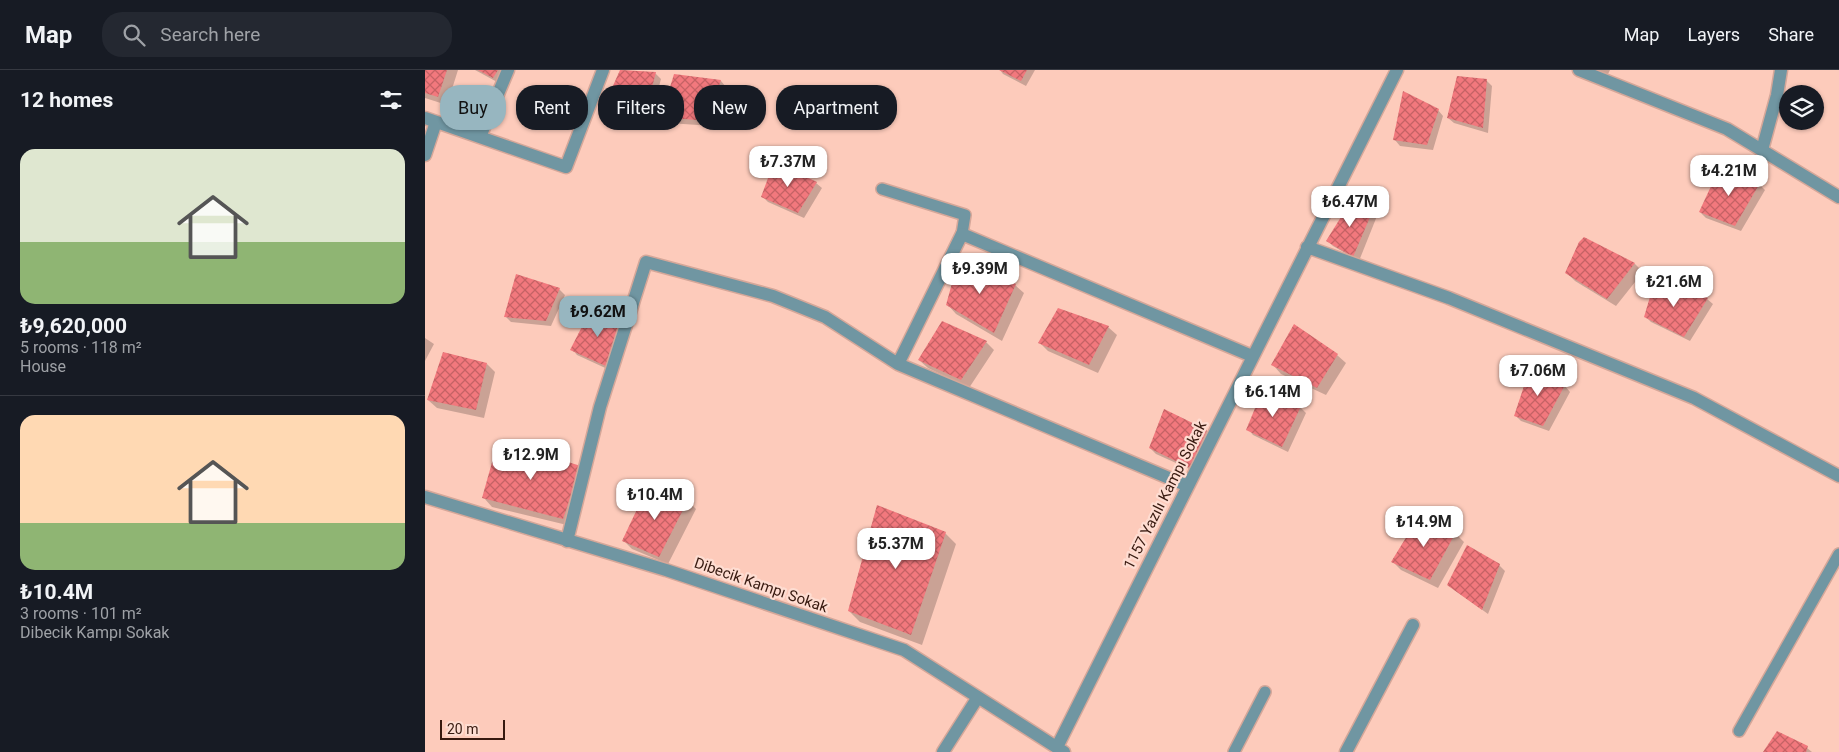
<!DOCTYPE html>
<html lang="en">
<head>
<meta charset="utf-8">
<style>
  :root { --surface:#171b24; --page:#242831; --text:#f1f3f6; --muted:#9ea1a6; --line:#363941; --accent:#97b6c0 }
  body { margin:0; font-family:Roboto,sans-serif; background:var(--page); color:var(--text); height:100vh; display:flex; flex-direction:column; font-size:19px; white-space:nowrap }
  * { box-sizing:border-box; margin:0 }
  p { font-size:16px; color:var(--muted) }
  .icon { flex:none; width:28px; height:28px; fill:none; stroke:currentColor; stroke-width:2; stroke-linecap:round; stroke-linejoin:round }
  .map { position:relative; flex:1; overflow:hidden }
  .drawer { display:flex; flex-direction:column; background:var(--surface); width:425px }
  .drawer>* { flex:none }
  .hud { position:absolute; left:15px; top:15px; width:475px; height:45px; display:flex; gap:10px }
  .fabs { position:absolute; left:1354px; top:15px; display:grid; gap:10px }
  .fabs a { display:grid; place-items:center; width:45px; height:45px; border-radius:50%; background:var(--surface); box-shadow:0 1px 4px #0004; font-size:25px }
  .scale { position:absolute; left:15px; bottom:12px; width:65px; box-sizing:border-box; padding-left:5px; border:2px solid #37190f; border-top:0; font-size:14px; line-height:18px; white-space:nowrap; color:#37190f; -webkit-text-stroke:4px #feddd2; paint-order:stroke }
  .price { position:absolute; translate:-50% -42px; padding:0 11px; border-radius:10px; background:#fff; color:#222; font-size:16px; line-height:32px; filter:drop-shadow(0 1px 2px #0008) }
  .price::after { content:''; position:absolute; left:50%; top:30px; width:15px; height:11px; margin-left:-8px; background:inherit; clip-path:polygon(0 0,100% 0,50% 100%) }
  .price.selected { background:var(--accent); color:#111 }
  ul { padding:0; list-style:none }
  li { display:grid; align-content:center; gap:10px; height:265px; padding:0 20px }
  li+li { border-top:1px solid var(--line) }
  li span { display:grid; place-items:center; height:155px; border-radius:15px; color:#555 }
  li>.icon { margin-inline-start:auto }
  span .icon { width:90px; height:90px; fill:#fffc; stroke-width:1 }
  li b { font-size:21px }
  h2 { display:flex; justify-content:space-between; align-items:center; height:60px; padding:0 20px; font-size:21px }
  .chip { padding:0 18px; border-radius:20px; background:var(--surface); box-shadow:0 1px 4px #0004; font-size:18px; line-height:45px }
  .chip.selected { background:var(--accent); color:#111 }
  header { display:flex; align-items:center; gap:30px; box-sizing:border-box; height:70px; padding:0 25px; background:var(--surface); border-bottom:1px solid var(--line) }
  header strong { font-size:24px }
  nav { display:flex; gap:28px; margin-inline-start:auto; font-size:18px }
  .search { width:350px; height:45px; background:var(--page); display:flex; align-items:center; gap:12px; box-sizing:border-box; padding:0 18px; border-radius:20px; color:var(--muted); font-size:19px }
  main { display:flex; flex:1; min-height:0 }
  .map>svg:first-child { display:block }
</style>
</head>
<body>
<header>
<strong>Map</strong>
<div class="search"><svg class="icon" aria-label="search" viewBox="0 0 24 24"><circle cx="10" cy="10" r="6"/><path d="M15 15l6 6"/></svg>Search here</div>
<nav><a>Map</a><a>Layers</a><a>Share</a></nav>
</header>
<main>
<section class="drawer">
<h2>12 homes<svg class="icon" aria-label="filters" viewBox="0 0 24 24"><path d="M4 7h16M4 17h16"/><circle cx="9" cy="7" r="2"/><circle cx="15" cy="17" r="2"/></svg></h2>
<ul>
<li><span style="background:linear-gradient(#dfe7d0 60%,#8fb573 0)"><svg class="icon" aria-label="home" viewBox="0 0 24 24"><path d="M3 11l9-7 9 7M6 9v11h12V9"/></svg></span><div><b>₺9,620,000</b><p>5 rooms · 118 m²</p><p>House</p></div></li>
<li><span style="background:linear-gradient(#ffd9b3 70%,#8fb573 0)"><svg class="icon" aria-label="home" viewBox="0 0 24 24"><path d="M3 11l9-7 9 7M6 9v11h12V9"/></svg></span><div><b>₺10.4M</b><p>3 rooms · 101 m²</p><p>Dibecik Kampı Sokak</p></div></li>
</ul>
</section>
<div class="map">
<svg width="1414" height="682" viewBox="0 0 1414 682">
  <defs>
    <pattern id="building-cross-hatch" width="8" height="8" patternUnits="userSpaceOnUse" patternTransform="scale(1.25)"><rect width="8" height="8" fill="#f2787d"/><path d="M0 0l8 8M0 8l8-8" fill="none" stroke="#c56265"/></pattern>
  </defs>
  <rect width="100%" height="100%" fill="#fdcbbb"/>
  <path fill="#0003" d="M0,0H33L22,35L0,28Z
    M50,0H81L74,13Z
    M197,0L230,3L236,9L225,50L186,41L180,35Z
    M575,0H610L601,16L578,4Z
    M1171,0H1185L1182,6Z
    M250,5L296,11L301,17L288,56L243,53L237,47Z
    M1061,10L1067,16L1063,63L1029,53L1023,48Z
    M1013,40L1018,46L1008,80L975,76L970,70Z
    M1295,100L1334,114L1340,120L1316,161L1281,148L1275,142Z
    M391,113L397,118L379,148L343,132L338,127Z
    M947,141L952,146L934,191L908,176L903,171Z
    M1159,168L1210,194L1218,202L1191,236L1150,211L1142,203Z
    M1231,212L1282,229L1288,234L1265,271L1226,252L1221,247Z
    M590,215L599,223L577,271L531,244L523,235Z
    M134,219L140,225L126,256L86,252L81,247Z
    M166,241L189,302L152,285L147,279Z
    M683,257L692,265L673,303L623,281L614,272Z
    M0,268L9,274L0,291Z
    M561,272L569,280L544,318L503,298L494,290Z
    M912,285L921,293L901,325L856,304L848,295Z
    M62,294L70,302L59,348L12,338L3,330Z
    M1107,297L1140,316L1145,322L1124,361L1096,351L1090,345Z
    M839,321L876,338L881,343L863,382L828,365L823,359Z
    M740,341L782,361L787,366L771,402L731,384L725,378Z
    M164,406L146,456L67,437L59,428Z
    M224,418L263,431L271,439L243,494L207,479L199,471Z
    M993,449L1030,463L1039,472L1013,518L976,500L968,492Z
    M520,463L531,474L497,575L435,552L424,541Z
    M1074,495L1080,501L1063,544L1023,515Z
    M1382,678L1387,682H1340Z"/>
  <path fill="url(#building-cross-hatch)" d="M0,0H22L13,27L0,23Z
    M53,0H73L68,8Z
    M195,0L231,2L220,45L179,36Z
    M574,0H602L596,11Z
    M249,4L296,10L282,51L236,47Z
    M1032,6L1062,9L1058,58L1022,48Z
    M978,21L1014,39L1002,75L968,70Z
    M349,92L392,112L373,143L336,127Z
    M1294,99L1335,113L1310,156L1274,142Z
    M926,131L948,140L928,187L901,171Z
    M1159,167L1210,193L1182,229L1140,203L1154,172Z
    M538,191L591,214L569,263L521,235L532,195Z
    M91,204L135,218L121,251L79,247Z
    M1230,210L1283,228L1259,267L1219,247Z
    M633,238L684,256L664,295L613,273Z
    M166,239L199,256L183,297L145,280Z
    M517,251L562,271L536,310L493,290Z
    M869,254L913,284L892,318L846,295Z
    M18,282L62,293L51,340L2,330Z
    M1106,295L1140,315L1118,356L1089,346Z
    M838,319L876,336L857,377L821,360Z
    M739,339L782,360L765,398L724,378Z
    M73,371L156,396L138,449L57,428Z
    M223,416L263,430L234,487L197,471Z
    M452,435L521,462L486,565L423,541Z
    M993,448L1031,462L1005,510L966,492Z
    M1042,475L1075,494L1057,540L1022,515Z
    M1352,661L1383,676L1381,682H1338Z"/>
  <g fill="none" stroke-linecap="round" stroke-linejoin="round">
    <defs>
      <path id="lane" d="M457,119L540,145L537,164
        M1314,661L1414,484
        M809,682L840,622"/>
      <path id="street" d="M1154,0L1302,59L1414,127
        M0,48L141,97L178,0
        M55,67L83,0
        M1337,80L1352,25L1356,0
        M0,85L11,52
        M882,177L1024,228L1269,328L1414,406
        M763,416L473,294L537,164L827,286
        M0,427L241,500L479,580L639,682
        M142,471L175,337L221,192L348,226L400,247L473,294
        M632,677L972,0
        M518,682L553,627
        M921,682L988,555"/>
    </defs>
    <use href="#lane" stroke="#d5a799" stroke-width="14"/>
    <use href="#street" stroke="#d5a799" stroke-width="15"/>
    <use href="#lane" stroke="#7096a2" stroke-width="11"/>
    <use href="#street" stroke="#7096a2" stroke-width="12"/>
  </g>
  <g text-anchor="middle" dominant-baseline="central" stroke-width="4.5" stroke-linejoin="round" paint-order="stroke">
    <g font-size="15" fill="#37190f" stroke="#feddd2">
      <text transform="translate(740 425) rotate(-63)">1157 Yazılı Kampı Sokak</text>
      <text transform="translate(336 515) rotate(19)">Dibecik Kampı Sokak</text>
    </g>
  </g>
</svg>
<div class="fabs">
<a><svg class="icon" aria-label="layers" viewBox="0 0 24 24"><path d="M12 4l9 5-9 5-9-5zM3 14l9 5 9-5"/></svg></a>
</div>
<div class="scale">20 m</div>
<b class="price" style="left:363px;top:118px">₺7.37M</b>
<b class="price" style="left:1304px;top:127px">₺4.21M</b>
<b class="price" style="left:925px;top:158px">₺6.47M</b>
<b class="price" style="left:555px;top:225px">₺9.39M</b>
<b class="price" style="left:1249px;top:238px">₺21.6M</b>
<b class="price selected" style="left:173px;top:268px">₺9.62M</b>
<b class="price" style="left:1113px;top:327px">₺7.06M</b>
<b class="price" style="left:848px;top:348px">₺6.14M</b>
<b class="price" style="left:106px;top:411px">₺12.9M</b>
<b class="price" style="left:230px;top:451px">₺10.4M</b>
<b class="price" style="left:999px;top:478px">₺14.9M</b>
<b class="price" style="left:471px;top:500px">₺5.37M</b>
<div class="hud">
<a class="chip selected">Buy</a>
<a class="chip">Rent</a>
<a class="chip">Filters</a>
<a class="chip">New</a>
<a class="chip">Apartment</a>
</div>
</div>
</main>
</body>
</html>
